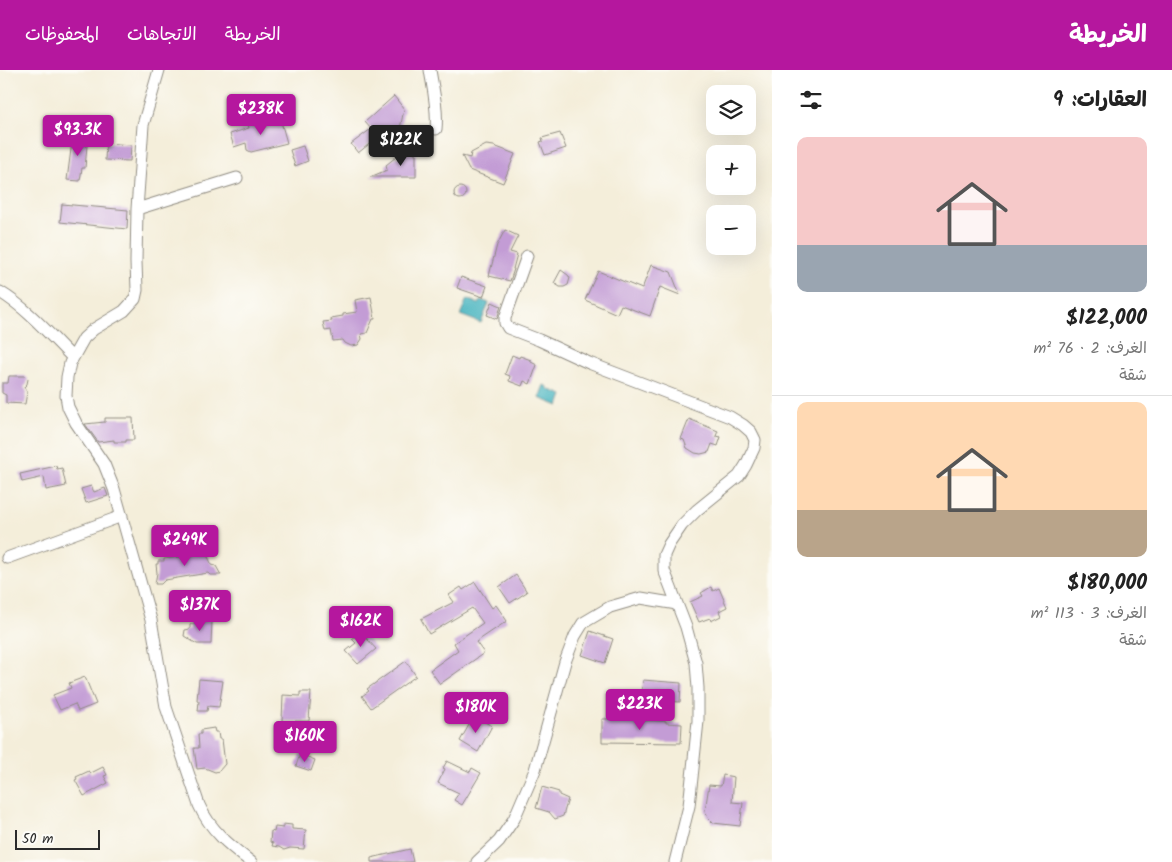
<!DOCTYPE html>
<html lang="ar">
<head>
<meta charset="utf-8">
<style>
  :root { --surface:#fff; --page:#f6f6f6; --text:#222; --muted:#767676; --line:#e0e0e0; --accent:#b5179e }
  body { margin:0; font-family:Kalam,"Playpen Sans Arabic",sans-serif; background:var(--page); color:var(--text); direction:rtl; height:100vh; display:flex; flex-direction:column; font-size:19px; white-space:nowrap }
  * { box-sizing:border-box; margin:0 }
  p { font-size:16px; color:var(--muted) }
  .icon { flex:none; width:28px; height:28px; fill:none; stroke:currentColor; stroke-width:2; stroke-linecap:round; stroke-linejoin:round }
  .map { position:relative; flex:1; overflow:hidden; direction:ltr }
  .side { display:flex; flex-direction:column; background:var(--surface); width:400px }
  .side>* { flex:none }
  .tools { position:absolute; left:706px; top:15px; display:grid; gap:10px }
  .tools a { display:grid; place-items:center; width:50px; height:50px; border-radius:10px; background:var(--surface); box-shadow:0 5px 20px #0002; font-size:25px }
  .scale { position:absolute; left:15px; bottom:12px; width:85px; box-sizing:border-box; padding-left:5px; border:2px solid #2b2b2b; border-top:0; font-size:14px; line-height:18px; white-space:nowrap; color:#2b2b2b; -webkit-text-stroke:4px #fdfcf7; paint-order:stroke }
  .price { position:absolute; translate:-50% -42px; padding:0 11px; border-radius:5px; background:var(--accent); color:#fff; font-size:16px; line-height:32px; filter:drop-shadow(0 1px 2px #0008) }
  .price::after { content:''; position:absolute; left:50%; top:30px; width:15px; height:11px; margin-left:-8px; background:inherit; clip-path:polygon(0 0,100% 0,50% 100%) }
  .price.on { background:#222; color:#fff }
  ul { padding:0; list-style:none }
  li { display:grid; align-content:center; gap:10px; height:265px; padding:0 25px }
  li+li { border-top:1px solid var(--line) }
  li span { display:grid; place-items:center; height:155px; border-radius:10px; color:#555 }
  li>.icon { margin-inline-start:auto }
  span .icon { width:90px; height:90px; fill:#fffc; stroke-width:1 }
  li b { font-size:21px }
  h2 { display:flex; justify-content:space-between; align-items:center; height:60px; padding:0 25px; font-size:21px }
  header { display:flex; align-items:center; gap:30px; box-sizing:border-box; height:70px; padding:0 25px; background:var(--accent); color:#fff }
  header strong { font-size:24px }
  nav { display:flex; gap:28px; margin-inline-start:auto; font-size:18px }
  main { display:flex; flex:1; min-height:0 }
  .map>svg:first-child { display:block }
</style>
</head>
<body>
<header>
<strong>الخريطة</strong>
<nav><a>الخريطة</a><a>الاتجاهات</a><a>المحفوظات</a></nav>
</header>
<main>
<section class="side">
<h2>العقارات: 9<svg class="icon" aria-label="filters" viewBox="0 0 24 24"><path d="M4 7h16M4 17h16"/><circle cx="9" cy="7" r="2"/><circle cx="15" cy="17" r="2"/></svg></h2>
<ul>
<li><span style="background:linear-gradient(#f6c9c9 70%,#9aa5b1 0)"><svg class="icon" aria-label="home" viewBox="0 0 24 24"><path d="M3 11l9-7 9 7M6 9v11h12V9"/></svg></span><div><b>$122,000</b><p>الغرف: 2 · 76 m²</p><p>شقة</p></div></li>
<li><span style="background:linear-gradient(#ffd9b3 70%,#b9a48a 0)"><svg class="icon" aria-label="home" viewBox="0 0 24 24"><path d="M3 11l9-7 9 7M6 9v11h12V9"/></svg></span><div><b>$180,000</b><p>الغرف: 3 · 113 m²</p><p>شقة</p></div></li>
</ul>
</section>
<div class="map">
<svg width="772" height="792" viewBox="0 0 772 792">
  <rect width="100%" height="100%" fill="#fdfcf7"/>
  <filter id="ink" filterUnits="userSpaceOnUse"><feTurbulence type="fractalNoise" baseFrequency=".02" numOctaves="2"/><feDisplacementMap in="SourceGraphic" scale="10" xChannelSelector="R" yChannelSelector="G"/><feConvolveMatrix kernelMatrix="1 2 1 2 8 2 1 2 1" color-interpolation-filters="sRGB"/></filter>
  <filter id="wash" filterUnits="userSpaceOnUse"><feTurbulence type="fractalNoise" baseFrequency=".0096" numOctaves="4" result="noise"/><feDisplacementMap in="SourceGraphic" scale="20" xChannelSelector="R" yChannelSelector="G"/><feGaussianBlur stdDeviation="1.12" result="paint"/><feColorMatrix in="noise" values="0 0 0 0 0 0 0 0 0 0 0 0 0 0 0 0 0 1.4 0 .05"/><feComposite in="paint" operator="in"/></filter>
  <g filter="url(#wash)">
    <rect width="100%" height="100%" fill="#f4eeda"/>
    <path fill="#43b2be" stroke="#376e74" d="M467,229L479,234L481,230L489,233L481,253L460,245Z
      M544,315L548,317V319L563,325L559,336L539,328Z"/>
    <g id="blocks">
      <path fill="#c39cd5" d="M394,26L404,39L400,59L382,72L378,67L358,83L351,74L371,59L365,52Z
        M280,48L287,73L251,82L247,80L246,73L234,77L230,64L249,58L248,54Z
        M560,63L566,78L545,85L540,72L543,71L542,68Z
        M73,64H88L85,98H82L80,111L67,110Z
        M106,73L131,75L130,91L105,90Z
        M486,75L494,76L515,84L503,113L469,100L462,86L470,88L471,83Z
        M303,76L308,91L295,96L290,80Z
        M407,79L416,84V107H370L387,100L386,95L396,87L403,86Z
        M454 123a6 6 0 1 1 12 0a6 6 0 1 1-12 0Z
        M62,134L128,140L127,159L60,152Z
        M505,160L518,166L510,182L517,184L513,199H514L510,211L489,206L497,175Z
        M651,195L671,202L680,225L660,217L650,246L621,235L617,244L585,230L598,201L642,219Z
        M561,200L568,205L570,208L568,215L564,217H560L554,213Z
        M461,207L487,216L483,227L457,218Z
        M371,227L375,249H373L367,263L361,264L362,269L358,275L351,276L345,273L343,270L333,271L331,260L325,261L323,252L332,251L331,248L343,246V244L357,242L355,230Z
        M492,232L501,236L497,249L487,245Z
        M512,285L519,288L520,286L531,290V292L537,295L530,314L524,311L522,316L509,311L510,306L505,304Z
        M9,306H25L28,309L27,314L24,317L27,322L25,334L6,333V325L2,323V313H8Z
        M105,348H133L134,370H126V372H114V370L98,372L85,354L105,352Z
        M689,349L718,361L716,366L721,367L718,376L712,374L709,382L701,384L695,383L687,378L684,370L681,369Z
        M56,396L57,399L62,398L66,416L46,420L44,407L22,412L20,404Z
        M91,416L94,422L105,418L108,426L86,433L81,419Z
        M201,482V484L206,483L212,495L216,496L221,505H210L208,503L165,510L161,514H155L157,503L156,494H158V491H164V489L193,485L194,484Z
        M516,505L527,522L510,533L499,517Z
        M475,512L492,538L496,535L507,551L476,572L484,583L440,614L430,600L458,580L454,573L483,553L472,538L429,564L421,549L454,532L449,525L461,517L463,520Z
        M711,517L713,521L719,518L727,537L719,541L721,546L711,551L710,548L699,552L690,532L703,526L701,523Z
        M197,550H212L211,574H197L184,566L185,560L190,559V554H197Z
        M590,561L613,569L605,593L582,585Z
        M361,562L376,579L358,594L346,581L356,573L352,569Z
        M406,591L416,606L371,638L362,626L369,621L367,619Z
        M85,607L96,634L78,641L75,634L60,640L53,625L71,618L69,613Z
        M199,609L223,611L219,637L208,636L207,641H198L199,631L197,630Z
        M643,610L681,613L680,632L641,629Z
        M300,622H311L309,651H282L283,625L300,626Z
        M474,646L492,656L478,682L460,671Z
        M610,646L639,647V650L666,651V653L682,654L681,673L602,672V649H610Z
        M214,658L215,662H218L219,669H222L225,694L219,701L215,702L205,698L197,699L194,678H199L198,664H201V660Z
        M300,684L315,690L311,701L296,696Z
        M447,691L470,702L472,698L481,703L462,735L454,730L459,723L438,713L445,699L443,698Z
        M103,697L107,705L104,706L108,713L84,726L75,710L77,709L76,707L89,701L91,703Z
        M723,705L734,707L732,732L743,733L740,756L713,753L708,748L705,741L709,715L721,716Z
        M542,717L559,722V725L568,729L563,746L555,749L549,742L536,738Z
        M283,754L292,755V759L306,760L304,779L290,778L284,780L279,777L272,776L273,773L270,772L271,761L274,762L275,757L283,758Z
        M410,779L413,792H371V788Z"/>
    </g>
  </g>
  <g filter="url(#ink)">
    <use href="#blocks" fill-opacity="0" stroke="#908c82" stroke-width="1"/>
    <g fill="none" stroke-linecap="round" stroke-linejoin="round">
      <defs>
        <path id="street" d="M159,0L143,55L137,139L136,192L137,220L135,229L124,241L94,259L84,268L70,293L67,307L66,326L68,337L76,353L104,394L114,419L151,550L166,637L199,735C210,760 230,776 251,792
          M430,0C433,19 438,39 436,59
          M137,139L237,108
          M527,186L505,248V253L508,258L539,270L589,293L730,347L743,355L751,362L755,370L754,378L746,395L739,406L697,440L682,455L669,474L664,485V500L686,557L696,593L698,618V651L689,736L675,792
          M0,222C28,239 50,265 73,288
          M7,488L122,446
          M477,792L499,771L514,749L535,700L565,592L575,566L583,553L610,537L641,528L677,534"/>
      </defs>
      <use href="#street" stroke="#908c82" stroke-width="13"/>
      <use href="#street" stroke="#fff" stroke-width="11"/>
    </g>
  </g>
</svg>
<div class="tools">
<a><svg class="icon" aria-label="layers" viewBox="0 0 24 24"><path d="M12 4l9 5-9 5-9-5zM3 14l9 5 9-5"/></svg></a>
<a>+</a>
<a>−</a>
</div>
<div class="scale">50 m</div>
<b class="price" style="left:261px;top:66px">$238K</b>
<b class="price" style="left:78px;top:87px">$93.3K</b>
<b class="price on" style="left:401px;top:97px">$122K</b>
<b class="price" style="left:185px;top:497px">$249K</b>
<b class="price" style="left:200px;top:562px">$137K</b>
<b class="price" style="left:361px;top:578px">$162K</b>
<b class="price" style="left:640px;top:661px">$223K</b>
<b class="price" style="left:476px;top:664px">$180K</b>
<b class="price" style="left:305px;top:693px">$160K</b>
</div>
</main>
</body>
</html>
